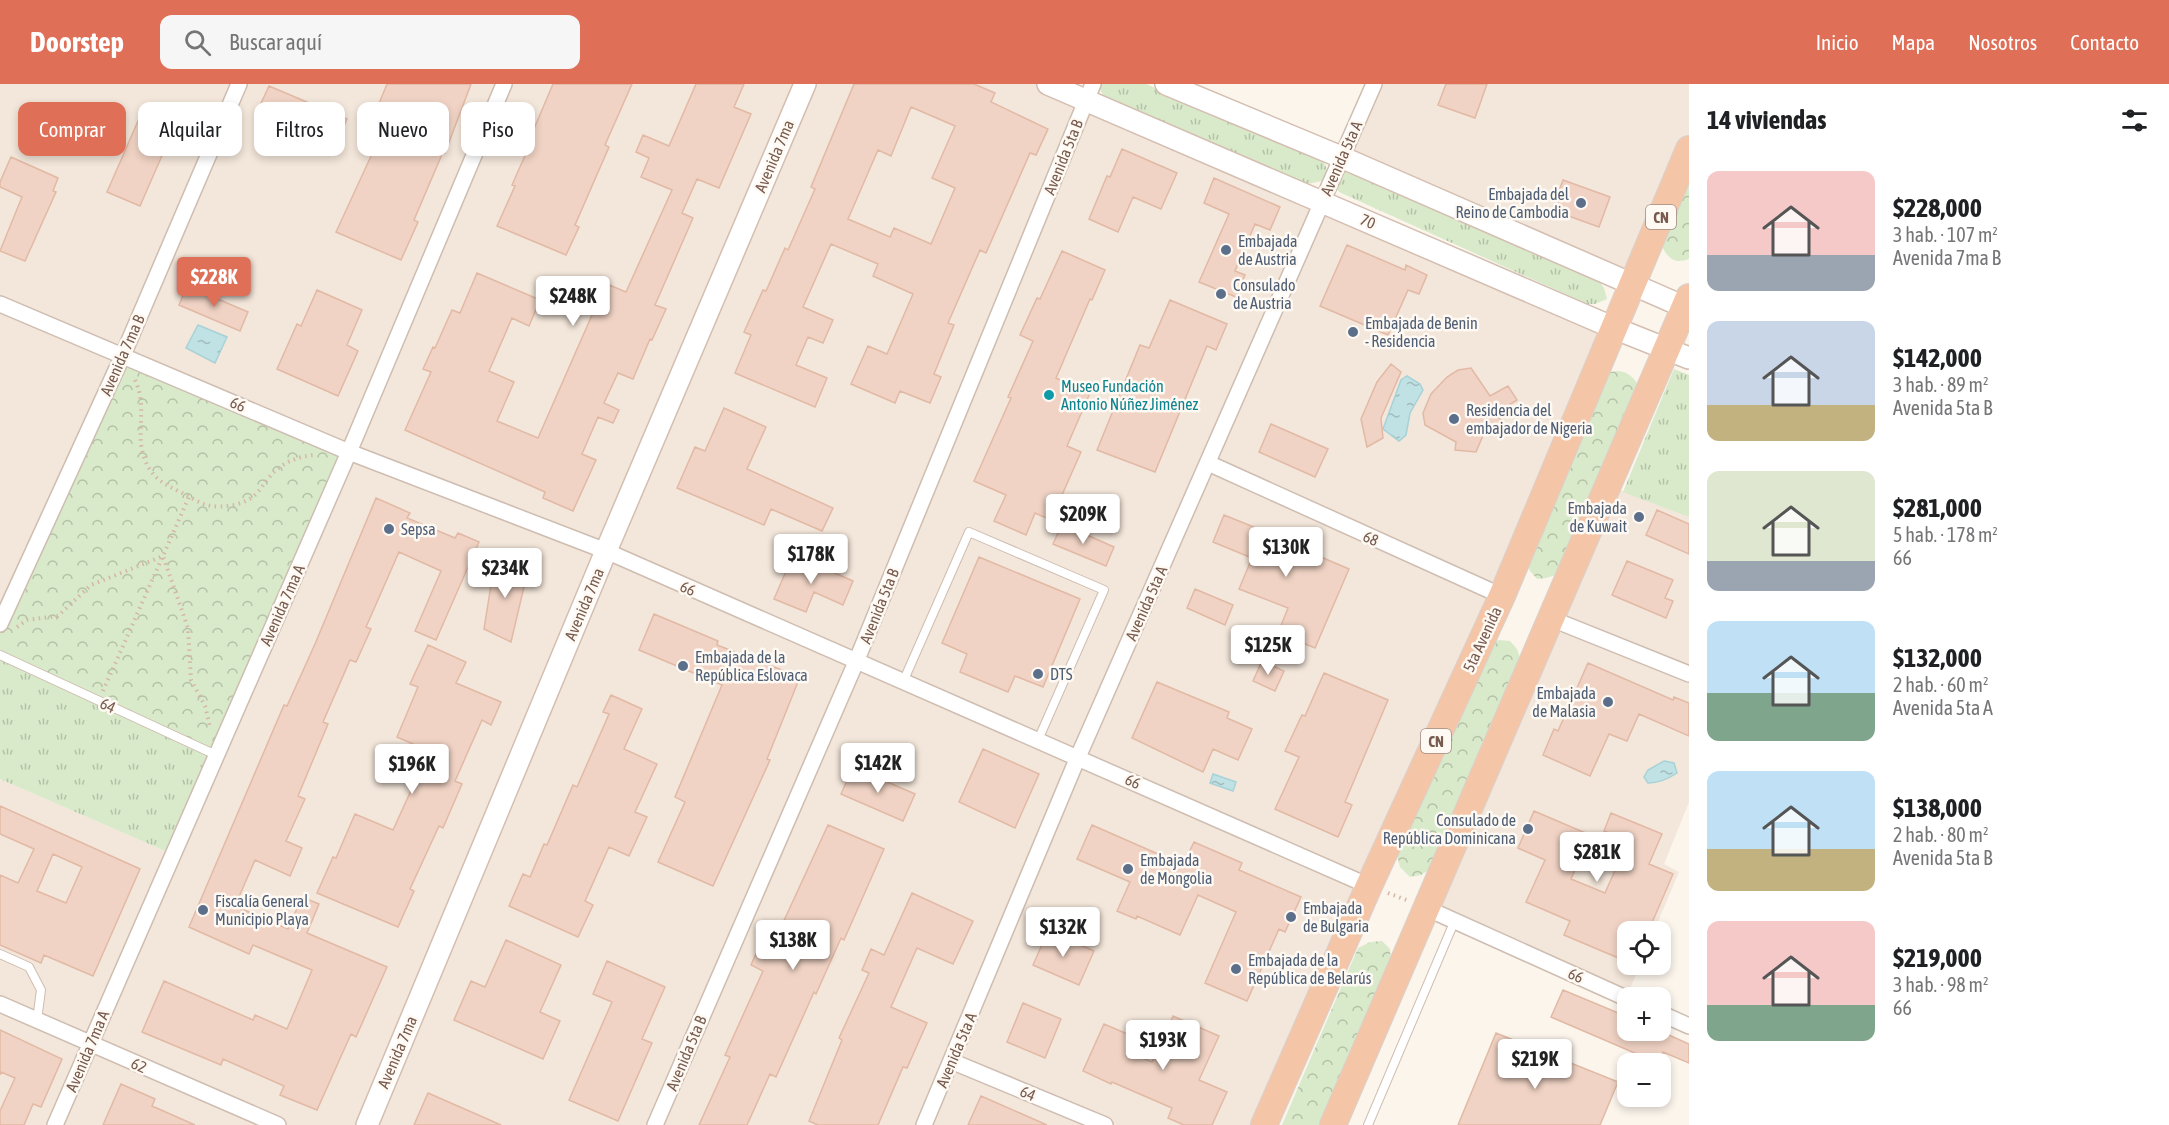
<!DOCTYPE html>
<html lang="es">
<head>
<meta charset="utf-8">
<style>
  :root { --surface:#fff; --page:#f6f6f6; --text:#202124; --muted:#757577; --accent:#df6f57 }
  body { margin:0; font-family:"Asap Condensed",sans-serif; background:var(--page); color:var(--text); height:100vh; display:flex; flex-direction:column; font-size:22px; white-space:nowrap }
  * { box-sizing:border-box; margin:0 }
  p { font-size:20px; color:var(--muted) }
  .icon { flex:none; width:33px; height:33px; fill:none; stroke:currentColor; stroke-width:2; stroke-linecap:round; stroke-linejoin:round }
  .map { position:relative; flex:1; overflow:hidden }
  .side { display:flex; flex-direction:column; background:var(--surface); width:480px }
  .side>* { flex:none }
  .banner { position:absolute; left:18px; top:18px; width:570px; height:54px; display:flex; gap:12px }
  .buttons { position:absolute; left:1617px; top:837px; display:grid; gap:12px }
  .buttons a { display:grid; place-items:center; width:54px; height:54px; border-radius:12px; background:var(--surface); box-shadow:0 3px 9px #0003; font-size:30px }
  .price { position:absolute; translate:-50% -51px; padding:0 14px; border-radius:6px; background:#fff; color:#222; font-size:20px; line-height:39px; filter:drop-shadow(0 2px 3px #0008) }
  .price::after { content:''; position:absolute; left:50%; top:36px; width:18px; height:14px; margin-left:-9px; background:inherit; clip-path:polygon(0 0,100% 0,50% 100%) }
  .price.on { background:var(--accent); color:#fff }
  ul { padding:0; list-style:none }
  li { display:flex; align-items:center; gap:18px; height:150px; padding:0 18px }
  li span { display:grid; place-items:center; flex:none; width:168px; height:120px; border-radius:12px; color:#555 }
  li>.icon { margin-inline-start:auto }
  span .icon { width:72px; height:72px; fill:#fffc; stroke-width:1 }
  li b { font-size:26px }
  h2 { display:flex; justify-content:space-between; align-items:center; height:72px; padding:0 18px; font-size:26px }
  .tag { padding:0 21px; border-radius:12px; background:var(--surface); box-shadow:0 3px 9px #0003; font-size:21px; line-height:54px }
  .tag.on { background:var(--accent); color:#fff }
  header { display:flex; align-items:center; gap:36px; box-sizing:border-box; height:84px; padding:0 30px; background:var(--accent); color:#fff }
  header strong { font-size:28px }
  nav { display:flex; gap:33px; margin-inline-start:auto; font-size:21px }
  .search { width:420px; height:54px; background:var(--page); display:flex; align-items:center; gap:15px; box-sizing:border-box; padding:0 21px; border-radius:12px; color:var(--muted); font-size:22px }
  main { display:flex; flex:1; min-height:0 }
  .map>svg:first-child { display:block }
</style>
</head>
<body>
<header>
<strong>Doorstep</strong>
<div class="search"><svg class="icon" aria-label="search" viewBox="0 0 24 24"><circle cx="10" cy="10" r="6"/><path d="M15 15l6 6"/></svg>Buscar aquí</div>
<nav><a>Inicio</a><a>Mapa</a><a>Nosotros</a><a>Contacto</a></nav>
</header>
<main>
<div class="map">
<svg width="1689" height="1041" viewBox="0 0 1689 1041">
  <defs>
    <pattern id="grass-tufts" width="24" height="20" patternUnits="userSpaceOnUse" patternTransform="scale(1.5)"><rect width="24" height="20" fill="#d8eaca"/><path d="M3 7l-1-3M5 7V3M7 7l1-3M15 17l-1-3M17 17v-4M19 17l1-3" fill="none" stroke="#b4c1a6"/></pattern>
    <pattern id="forest-crowns" width="20" height="18" patternUnits="userSpaceOnUse" patternTransform="scale(1.5)"><rect width="20" height="18" fill="#d8eaca"/><path d="M2 6a3 3 0 1 1 6 0M12 15a3 3 0 1 1 6 0" fill="none" stroke="#b4c1a6"/></pattern>
    <pattern id="water-ripples" width="26" height="14" patternUnits="userSpaceOnUse" patternTransform="scale(1.5)"><rect width="26" height="14" fill="#c0e2e5"/><path d="M2 4q2-2 4 0t4 0M15 11q2-2 4 0t4 0" fill="none" stroke="#a1babc"/></pattern>
  </defs>
  <rect width="100%" height="100%" fill="#fcf5ec"/>
  <path fill="#f3e6da" d="M0,0H1048L1614,244L1264,1041H0V695L172,770L0,540Z
    M1374,0H1689V65L1632,202L1341,73Z
    M1608,401L1689,433V718L1664,780L1679,788L1654,847L1628,848V880L1640,881L1626,914L1426,824Z"/>
  <path fill="url(#grass-tufts)" d="M1097,0H1146L1323,76L1331,95L1344,87L1358,88L1599,197L1604,204L1607,215L1595,220H1587L1339,108L1331,95L1303,101L1117,19L1103,11Z
    M1674,285L1689,291V433L1623,408Z
    M0,571L216,671L172,770L0,695Z"/>
  <path fill="url(#forest-crowns)" d="M1689,99V175C1675,180 1668,175 1662,162Z
    M123,271L349,368L216,671L0,571V540Z
    M1618,287C1627,288 1633,292 1638,301L1556,491L1546,494L1537,495L1530,487L1527,479L1609,288Z
    M1499,556L1510,557L1517,565L1520,574L1430,785L1421,791L1410,793L1400,783L1397,771L1487,561Z
    M1382,857L1390,865L1391,878L1320,1041H1282L1358,864L1370,858Z"/>
  <path fill="url(#water-ripples)" stroke="#a7d2d7" stroke-width="1.5" d="M198,241L227,253L215,279L186,264Z
    M1407,292L1420,300L1423,306L1410,329L1406,351L1399,357L1383,345L1401,296Z
    M1664,677L1674,679L1677,689C1668,695 1658,699 1648,699L1644,693L1648,686Z
    M1213,690L1236,698L1233,707L1210,699Z"/>
  <path fill="#f0d3c4" stroke="#e2b9a5" stroke-width="1.5" fill-rule="evenodd" d="M387,0H471L445,69L443,68L414,136L418,138L401,176L336,148L384,44L371,39Z
    M553,0H632L605,61L609,63L575,141L579,143L566,171L497,142L515,102L512,101L527,67L525,66Z
    M696,0H744L734,23L751,30L719,104L697,95L682,129L693,134L655,221L666,225L652,256L650,255L633,295L618,289L604,319L619,326L613,339L598,333L582,370L596,376L573,427L543,414L545,408L405,346L431,288L423,285L433,263L435,264L452,226L460,229L477,189L540,216L529,242L512,234L489,287L514,298L497,337L538,354L592,231L584,227L597,196L626,208L672,106L641,93L649,74L636,68L643,51L669,62Z
    M854,0H974L995,9L991,18L1048,45L1036,71L1030,69L986,169L980,166L948,239L954,241L934,290L941,293L930,319L900,307L895,319L851,300L868,262L887,270L913,210L873,192L878,180L831,160L803,223L833,236L823,259L808,253L796,281L827,294L815,323L735,289L751,251L744,248L763,206L766,207L785,164L788,166L815,105L811,103ZM911,23L955,42L932,94L955,104L931,160L894,144L890,153L848,135L878,66L891,72Z
    M1446,0H1487L1475,34L1438,21Z
    M269,2L347,35L335,62L257,28Z
    M138,37L171,51L140,122L107,108Z
    M1122,65L1177,89L1161,125L1133,113L1118,148L1089,135L1107,92L1110,93Z
    M11,73L58,94L53,107L56,108L25,177L0,167L22,113L0,103V98Z
    M1214,94L1280,123L1270,146L1255,140L1235,187L1245,191L1236,213L1199,198L1229,130L1204,119Z
    M1563,96L1610,113L1599,143L1552,126Z
    M1347,161L1405,186L1406,181L1427,191L1419,210L1408,206L1388,251L1320,222Z
    M1062,167L1105,186L1092,216L1090,215L1056,294L1090,309L1067,362L1081,368L1051,436L1035,429L1026,451L994,437L1006,411L974,397L1011,314L1008,313L1033,257L1020,251L1037,214L1040,215Z
    M187,202L248,228L240,247L179,221Z
    M317,206L362,226L347,261L358,267L338,312L277,285L297,240L301,242Z
    M1170,216L1227,240L1216,266L1207,262L1155,388L1097,366L1140,261L1149,264Z
    M1391,280L1401,288L1381,334L1383,354L1367,363L1361,335L1377,298Z
    M1471,284L1490,312L1508,302L1517,316L1495,330L1503,338L1490,352L1485,347L1476,368L1455,366L1456,358L1425,341L1423,329L1431,310L1447,293L1458,286Z
    M724,324L766,343L747,385L833,424L822,447L771,425L764,441L677,404L695,363L705,367Z
    M1271,340L1328,365L1315,393L1259,368Z
    M376,414L410,429L407,434L455,454L458,449L479,458L436,556L415,547L441,487L399,468L366,543L371,545L356,578L350,576L323,638L328,640L298,712L305,715L286,757L302,764L290,792L255,776L235,822L288,845L302,813L319,820L307,849L387,883L356,953L351,950L317,1026L280,1011L284,1002L223,975L221,981L142,948L164,897L253,936L255,931L287,945L312,886L253,861L249,870L189,843L284,621L287,622L315,560Z
    M1657,426L1689,440V470L1646,451Z
    M1224,431L1296,460L1295,462L1349,485L1315,564L1278,549L1288,524L1239,505L1252,474L1213,458Z
    M1062,440L1114,463L1106,482L1053,460Z
    M793,471L853,497L843,521L814,508L806,528L774,515Z
    M979,473L1080,515L1043,603L1015,592L1008,608L960,588L967,570L942,559Z
    M495,476L528,486L511,558L484,545Z
    M1627,477L1673,496L1665,514L1673,517L1666,534L1612,511Z
    M1195,505L1233,521L1225,541L1187,524Z
    M654,530L718,557L717,561L800,593L767,675L770,676L713,802L658,778L685,718L675,713L722,601L639,566Z
    M428,561L466,578L456,599L501,618L491,641L482,636L455,697L462,700L443,744L439,742L410,805L414,807L398,843L317,809L333,773L336,774L355,730L393,746L429,667L397,653L418,603L410,600Z
    M1262,577L1284,587L1275,607L1253,597Z
    M1588,579L1673,616L1674,613L1689,619V652L1639,630L1627,657L1609,650L1590,692L1543,671L1554,645L1558,647Z
    M1324,589L1388,616L1345,718L1352,721L1338,753L1275,725L1299,673L1285,667L1302,631L1305,632Z
    M1157,598L1229,628L1227,634L1252,645L1238,676L1213,665L1203,688L1132,654Z
    M611,611L642,625L624,665L657,680L635,728L647,733L629,772L609,763L585,817L593,821L578,853L509,822L523,790L530,793L544,760L547,761L573,701L577,703L609,630L603,628Z
    M983,665L1039,690L1015,744L959,718Z
    M853,683L915,710L903,737L841,710Z
    M0,722L140,785L93,892L44,871L41,879L0,861V791L18,799L34,765L0,750ZM53,770L82,783L66,819L37,807Z
    M1534,727L1590,751L1571,795L1605,809L1628,757L1604,747L1611,729L1662,750L1649,780L1673,790L1648,848H1628V878L1564,851L1570,837L1526,818L1545,776L1518,764Z
    M828,741L884,765L844,856L841,854L816,910L814,908L776,993L770,990L747,1041H699L730,973L725,971L763,887L751,881L770,838L781,843Z
    M1092,741L1183,781L1194,758L1242,779L1239,786L1301,813L1285,848L1279,845L1247,917L1205,899L1236,828L1198,811L1180,851L1137,832L1136,835L1117,827L1130,798L1077,775Z
    M912,809L973,837L953,880L917,864L891,923L927,939L907,984L903,983L878,1041H818L809,1037L842,956L839,954L869,889L862,886L871,865L884,871Z
    M1048,847L1094,867L1079,901L1033,881Z
    M506,856L561,881L540,928L560,937L543,975L454,936L471,897L485,903Z
    M607,877L665,903L642,955L652,959L618,1037L569,1016L612,918L593,910Z
    M1563,906L1628,933V946H1658L1689,960V979L1663,968L1658,979L1551,933Z
    M1023,919L1061,935L1045,974L1007,958Z
    M1173,932L1219,952L1199,996L1227,1008L1212,1041H1184L1168,1034L1172,1024L1112,998L1111,1000L1083,987L1104,940L1132,952L1126,967L1152,978Z
    M0,946L62,975L41,1023L33,1020L24,1041H0V1027L15,994L1,988L0,991Z
    M1496,949L1618,998L1600,1041H1458Z
    M121,1000L155,1015L152,1022L195,1041H103Z
    M428,1009L501,1041H414Z
    M981,1012L1047,1041H968Z"/>
  <g fill="none" stroke-linecap="round" stroke-linejoin="round">
    <defs>
      <path id="service" d="M0,571L216,671
        M903,598L969,448L1104,506L1038,656
        M0,870L29,883L41,906L37,936
        M1368,1041L1455,836"/>
      <path id="minor" d="M0,220L349,368L606,467L1369,802
        M1208,379L1502,512
        M1552,535L1689,590
        M0,540L123,271L239,0
        M1426,824L1628,915
        M0,920L278,1041
        M1660,929L1689,942
        M951,977L1105,1041
        M55,1041L349,368L504,0
        M655,1041L856,578L1093,0
        M924,1041L1078,673L1374,0"/>
      <path id="secondary" d="M1048,0L1614,244L1689,274
        M1166,0L1341,73L1689,225
        M367,1041L606,467L805,0"/>
      <path id="trunk" d="M1264,1041L1369,802L1502,512L1689,65
        M1333,1041L1689,213"/>
    </defs>
    <use href="#service" stroke="#cebdb1" stroke-width="10"/>
    <use href="#minor" stroke="#cebdb1" stroke-width="18"/>
    <use href="#secondary" stroke="#d4beb1" stroke-width="24"/>
    <use href="#trunk" stroke="#d9d1ce" stroke-width="28"/>
    <path stroke="#d6b6a7" stroke-width="4" stroke-dasharray="1.5 4.5" stroke-linecap="butt" d="M135,296C148,324 135,348 144,373C151,394 164,400 182,409C190,413 199,419 207,421C222,425 244,421 255,411C263,403 268,393 276,386C287,377 300,372 314,371
      M17,543L27,536L58,532L91,501L163,472L188,544L191,596L205,622L210,643
      M103,607L189,413
      M1388,809L1409,817"/>
    <use href="#service" stroke="#fff" stroke-width="8"/>
    <use href="#minor" stroke="#fff" stroke-width="15"/>
    <use href="#secondary" stroke="#fff" stroke-width="21"/>
    <use href="#trunk" stroke="#f4c6a7" stroke-width="26"/>
  </g>
  <g fill="#5c6f8a" stroke="#fef9f2" stroke-width="2">
    <circle cx="1581" cy="119" r="6"/>
    <circle cx="1226" cy="166" r="6"/>
    <circle cx="1221" cy="210" r="6"/>
    <circle cx="1353" cy="248" r="6"/>
    <circle cx="1454" cy="335" r="6"/>
    <circle cx="1639" cy="433" r="6"/>
    <circle cx="389" cy="445" r="6"/>
    <circle cx="683" cy="582" r="6"/>
    <circle cx="1038" cy="590" r="6"/>
    <circle cx="1608" cy="618" r="6"/>
    <circle cx="1528" cy="745" r="6"/>
    <circle cx="1128" cy="785" r="6"/>
    <circle cx="203" cy="826" r="6"/>
    <circle cx="1291" cy="833" r="6"/>
    <circle cx="1236" cy="885" r="6"/>
  </g>
  <circle fill="#0f9aa8" stroke="#fef9f2" stroke-width="2" cx="1049" cy="311" r="6"/>
  <g text-anchor="middle" dominant-baseline="central" stroke-width="5" stroke-linejoin="round" paint-order="stroke">
    <g fill="#fef9f2" stroke="#a08a80" stroke-width="1.5">
      <rect x="1646" y="121" width="30" height="24" rx="4.5"/>
      <rect x="1421" y="645" width="30" height="24" rx="4.5"/>
    </g>
    <g font-size="15" font-weight="bold" fill="#775b4f">
      <text x="1661" y="133">CN</text>
      <text x="1436" y="657">CN</text>
    </g>
    <g font-size="16" fill="#775b4f" stroke="#fef9f2">
      <text transform="translate(774 72) rotate(-67)">Avenida 7ma</text>
      <text transform="translate(1063 73) rotate(-68)">Avenida 5ta B</text>
      <text transform="translate(1341 74) rotate(-66)">Avenida 5ta A</text>
      <text transform="translate(1368 137) rotate(24)">70</text>
      <text transform="translate(122 271) rotate(-66)">Avenida 7ma B</text>
      <text transform="translate(238 320) rotate(23)">66</text>
      <text transform="translate(1371 454) rotate(24)">68</text>
      <text transform="translate(688 504) rotate(24)">66</text>
      <text transform="translate(1146 519) rotate(-66)">Avenida 5ta A</text>
      <text transform="translate(584 520) rotate(-67)">Avenida 7ma</text>
      <text transform="translate(282 521) rotate(-66)">Avenida 7ma A</text>
      <text transform="translate(879 522) rotate(-68)">Avenida 5ta B</text>
      <text transform="translate(1482 555) rotate(-65)">5ta Avenida</text>
      <text transform="translate(108 621) rotate(25)">64</text>
      <text transform="translate(1133 697) rotate(24)">66</text>
      <text transform="translate(1576 891) rotate(24)">66</text>
      <text transform="translate(956 966) rotate(-67)">Avenida 5ta A</text>
      <text transform="translate(87 967) rotate(-67)">Avenida 7ma A</text>
      <text transform="translate(397 968) rotate(-67)">Avenida 7ma</text>
      <text transform="translate(686 969) rotate(-67)">Avenida 5ta B</text>
      <text transform="translate(139 981) rotate(23)">62</text>
      <text transform="translate(1028 1009) rotate(23)">64</text>
    </g>
    <g font-size="16" fill="#4e5e75" stroke="#fef9f2" text-anchor="start">
      <text x="1569" y="110" text-anchor="end">Embajada del<tspan x="1569" dy="18">Reino de Cambodia</tspan></text>
      <text x="1238" y="157">Embajada<tspan x="1238" dy="18">de Austria</tspan></text>
      <text x="1233" y="201">Consulado<tspan x="1233" dy="18">de Austria</tspan></text>
      <text x="1365" y="239">Embajada de Benin<tspan x="1365" dy="18">- Residencia</tspan></text>
      <text x="1466" y="326">Residencia del<tspan x="1466" dy="18">embajador de Nigeria</tspan></text>
      <text x="1627" y="424" text-anchor="end">Embajada<tspan x="1627" dy="18">de Kuwait</tspan></text>
      <text x="401" y="445">Sepsa</text>
      <text x="695" y="573">Embajada de la<tspan x="695" dy="18">República Eslovaca</tspan></text>
      <text x="1050" y="590">DTS</text>
      <text x="1596" y="609" text-anchor="end">Embajada<tspan x="1596" dy="18">de Malasia</tspan></text>
      <text x="1516" y="736" text-anchor="end">Consulado de<tspan x="1516" dy="18">República Dominicana</tspan></text>
      <text x="1140" y="776">Embajada<tspan x="1140" dy="18">de Mongolia</tspan></text>
      <text x="215" y="817">Fiscalía General<tspan x="215" dy="18">Municipio Playa</tspan></text>
      <text x="1303" y="824">Embajada<tspan x="1303" dy="18">de Bulgaria</tspan></text>
      <text x="1248" y="876">Embajada de la<tspan x="1248" dy="18">República de Belarús</tspan></text>
    </g>
    <g font-size="16" fill="#0d838f" stroke="#fef9f2" text-anchor="start">
      <text x="1061" y="302">Museo Fundación<tspan x="1061" dy="18">Antonio Núñez Jiménez</tspan></text>
    </g>
  </g>
</svg>
<div class="buttons">
<a><svg class="icon" aria-label="locate" viewBox="0 0 24 24"><circle cx="12" cy="12" r="6"/><path d="M12 2v4M12 18v4M2 12h4M18 12h4"/></svg></a>
<a>+</a>
<a>−</a>
</div>
<b class="price on" style="left:214px;top:224px">$228K</b>
<b class="price" style="left:573px;top:243px">$248K</b>
<b class="price" style="left:1083px;top:461px">$209K</b>
<b class="price" style="left:1286px;top:494px">$130K</b>
<b class="price" style="left:811px;top:501px">$178K</b>
<b class="price" style="left:505px;top:515px">$234K</b>
<b class="price" style="left:1268px;top:592px">$125K</b>
<b class="price" style="left:878px;top:710px">$142K</b>
<b class="price" style="left:412px;top:711px">$196K</b>
<b class="price" style="left:1597px;top:799px">$281K</b>
<b class="price" style="left:1063px;top:874px">$132K</b>
<b class="price" style="left:793px;top:887px">$138K</b>
<b class="price" style="left:1163px;top:987px">$193K</b>
<b class="price" style="left:1535px;top:1006px">$219K</b>
<div class="banner">
<a class="tag on">Comprar</a>
<a class="tag">Alquilar</a>
<a class="tag">Filtros</a>
<a class="tag">Nuevo</a>
<a class="tag">Piso</a>
</div>
</div>
<section class="side">
<h2>14 viviendas<svg class="icon" aria-label="filters" viewBox="0 0 24 24"><path d="M4 7h16M4 17h16"/><circle cx="9" cy="7" r="2"/><circle cx="15" cy="17" r="2"/></svg></h2>
<ul>
<li><span style="background:linear-gradient(#f6c9c9 70%,#9aa5b1 0)"><svg class="icon" aria-label="home" viewBox="0 0 24 24"><path d="M3 11l9-7 9 7M6 9v11h12V9"/></svg></span><div><b>$228,000</b><p>3 hab. · 107 m²</p><p>Avenida 7ma B</p></div></li>
<li><span style="background:linear-gradient(#c9d6e8 70%,#c2b280 0)"><svg class="icon" aria-label="home" viewBox="0 0 24 24"><path d="M3 11l9-7 9 7M6 9v11h12V9"/></svg></span><div><b>$142,000</b><p>3 hab. · 89 m²</p><p>Avenida 5ta B</p></div></li>
<li><span style="background:linear-gradient(#dfe7d0 75%,#9aa5b1 0)"><svg class="icon" aria-label="home" viewBox="0 0 24 24"><path d="M3 11l9-7 9 7M6 9v11h12V9"/></svg></span><div><b>$281,000</b><p>5 hab. · 178 m²</p><p>66</p></div></li>
<li><span style="background:linear-gradient(#bfe0f5 60%,#7fa58c 0)"><svg class="icon" aria-label="home" viewBox="0 0 24 24"><path d="M3 11l9-7 9 7M6 9v11h12V9"/></svg></span><div><b>$132,000</b><p>2 hab. · 60 m²</p><p>Avenida 5ta A</p></div></li>
<li><span style="background:linear-gradient(#bfe0f5 65%,#c2b280 0)"><svg class="icon" aria-label="home" viewBox="0 0 24 24"><path d="M3 11l9-7 9 7M6 9v11h12V9"/></svg></span><div><b>$138,000</b><p>2 hab. · 80 m²</p><p>Avenida 5ta B</p></div></li>
<li><span style="background:linear-gradient(#f6c9c9 70%,#7fa58c 0)"><svg class="icon" aria-label="home" viewBox="0 0 24 24"><path d="M3 11l9-7 9 7M6 9v11h12V9"/></svg></span><div><b>$219,000</b><p>3 hab. · 98 m²</p><p>66</p></div></li>
</ul>
</section>
</main>
</body>
</html>
